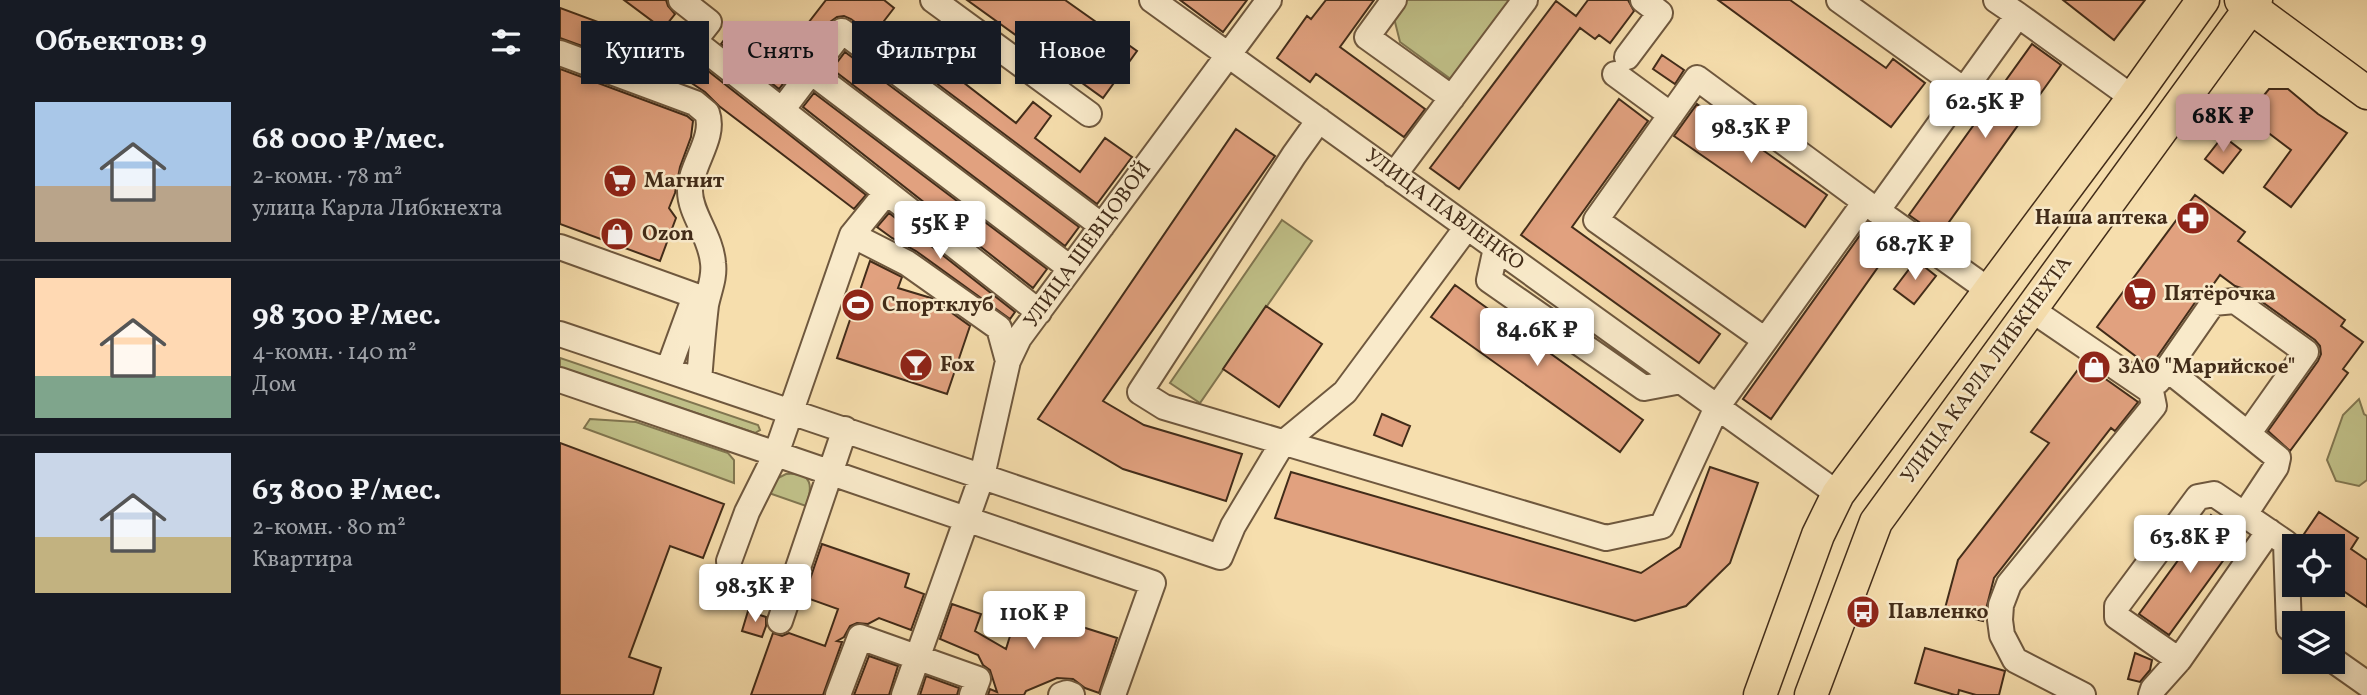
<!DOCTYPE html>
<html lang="ru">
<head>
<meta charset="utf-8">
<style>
  :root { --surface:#171b24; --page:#242831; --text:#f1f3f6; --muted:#9ea1a6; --line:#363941; --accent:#c59692 }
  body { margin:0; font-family:Vollkorn,serif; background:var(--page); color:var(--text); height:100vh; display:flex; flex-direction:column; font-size:26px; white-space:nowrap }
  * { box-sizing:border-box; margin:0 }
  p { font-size:23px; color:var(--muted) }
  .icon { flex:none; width:38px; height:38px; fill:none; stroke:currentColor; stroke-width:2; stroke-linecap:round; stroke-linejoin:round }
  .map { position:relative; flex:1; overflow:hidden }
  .panel { display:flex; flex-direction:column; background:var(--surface); width:560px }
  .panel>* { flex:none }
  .hud { position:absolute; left:21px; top:21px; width:665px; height:63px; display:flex; gap:14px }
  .tools { position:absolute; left:1722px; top:534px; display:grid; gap:14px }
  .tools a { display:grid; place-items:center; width:63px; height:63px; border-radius:0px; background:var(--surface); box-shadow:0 4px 10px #0003; font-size:35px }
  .price { position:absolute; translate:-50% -60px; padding:0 16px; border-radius:7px; background:#fff; color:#222; font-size:23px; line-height:46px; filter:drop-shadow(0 2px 4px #0008) }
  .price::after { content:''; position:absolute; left:50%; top:42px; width:21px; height:16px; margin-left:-10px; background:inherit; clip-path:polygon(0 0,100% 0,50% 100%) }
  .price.current { background:var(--accent); color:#111 }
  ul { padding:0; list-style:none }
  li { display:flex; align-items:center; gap:21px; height:175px; padding:0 35px }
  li+li { border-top:2px solid var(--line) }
  li span { display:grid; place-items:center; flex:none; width:196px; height:140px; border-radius:0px; color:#555 }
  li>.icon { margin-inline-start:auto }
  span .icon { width:84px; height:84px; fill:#fffc; stroke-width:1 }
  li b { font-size:30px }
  h2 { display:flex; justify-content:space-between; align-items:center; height:84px; padding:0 35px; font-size:30px }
  .pill { padding:0 24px; border-radius:0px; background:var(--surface); box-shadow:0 4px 10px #0003; font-size:24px; line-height:63px }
  .pill.current { background:var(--accent); color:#111 }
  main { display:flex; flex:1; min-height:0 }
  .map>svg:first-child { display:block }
</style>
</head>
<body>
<main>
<section class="panel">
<h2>Объектов: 9<svg class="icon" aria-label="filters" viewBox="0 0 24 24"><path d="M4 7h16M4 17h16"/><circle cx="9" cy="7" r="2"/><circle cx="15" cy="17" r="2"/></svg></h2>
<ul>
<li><span style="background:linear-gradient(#a9c7e8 60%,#b9a48a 0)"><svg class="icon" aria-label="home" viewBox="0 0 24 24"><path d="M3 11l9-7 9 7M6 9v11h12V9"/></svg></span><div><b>68 000 ₽/мес.</b><p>2-комн. · 78 m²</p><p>улица Карла Либкнехта</p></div></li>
<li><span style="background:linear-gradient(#ffd9b3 70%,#7fa58c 0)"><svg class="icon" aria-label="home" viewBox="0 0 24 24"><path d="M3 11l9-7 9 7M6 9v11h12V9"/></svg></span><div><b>98 300 ₽/мес.</b><p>4-комн. · 140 m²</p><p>Дом</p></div></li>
<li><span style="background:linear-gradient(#c9d6e8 60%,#c2b280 0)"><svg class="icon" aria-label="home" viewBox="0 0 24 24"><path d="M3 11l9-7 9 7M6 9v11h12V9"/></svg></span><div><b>63 800 ₽/мес.</b><p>2-комн. · 80 m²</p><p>Квартира</p></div></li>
</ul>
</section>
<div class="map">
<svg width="1807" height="695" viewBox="0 0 1807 695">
  <rect width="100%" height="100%" fill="#f6dead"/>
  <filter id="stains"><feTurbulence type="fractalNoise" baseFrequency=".00286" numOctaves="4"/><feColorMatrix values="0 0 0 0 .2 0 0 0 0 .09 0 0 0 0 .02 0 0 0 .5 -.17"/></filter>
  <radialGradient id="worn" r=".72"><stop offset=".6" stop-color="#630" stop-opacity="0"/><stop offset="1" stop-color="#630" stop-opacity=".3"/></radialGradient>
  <path fill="#c0c088" stroke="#817650" stroke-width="2" d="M844,0H951L892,80L840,42L833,14Z
    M722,220L752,241L640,403L610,383Z
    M0,358L198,425L200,430L195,433L0,367Z
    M1799,399L1804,414L1807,416V480L1799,486L1776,481L1767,460L1783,415Z
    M30,419L76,422L168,453L174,460V483L24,428Z
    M226,474C253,472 253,486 246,506L206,492L216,479Z"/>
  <path fill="#e1a17f" stroke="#422c19" stroke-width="2" d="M64,0H106L108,6L115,14L103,29Z
    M266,0H324L334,8L324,21L456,123L473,102L491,116L475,138L520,172L545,138L572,157L537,204L291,19L284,16L277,17L270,22L219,89L161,44L170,32L214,67Z
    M407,0H505L577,51L543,98Z
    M620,0H687L663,32Z
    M766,0H814L780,47L865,109L844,137L756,74L750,82L717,58L747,16L751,19Z
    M1028,0H1068L1074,11L1050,43L1039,35L1035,39L1020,28L899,189L870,168L996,1L1016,16Z
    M1158,0H1230L1326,68L1333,59L1365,83L1331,127Z
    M1503,0H1585L1554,40Z
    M0,8L76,36L66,62L0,38Z
    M1472,44L1501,65L1379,236L1349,215Z
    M285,52L519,227L505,246L272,69Z
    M1102,55L1124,70L1115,84L1093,69Z
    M132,62L141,70L143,67L306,195L294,209L159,106L145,92L121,76Z
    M0,69L127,116L133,121L131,137L120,167L115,193L109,208L116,218L100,261L0,224Z
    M1709,89H1728L1758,114L1787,133L1731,207L1704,187L1731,150L1698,125L1696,105Z
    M254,93L487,269L473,288L243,107Z
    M1059,99L1088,121L1012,227L1160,334L1139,363L961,235Z
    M1137,104L1267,195L1245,227L1114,136Z
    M676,129L715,156L543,401L584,425L682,454L666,501L563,469L478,419Z
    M1663,136L1681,150L1663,173L1645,159Z
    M1635,195L1685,232L1678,241L1785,320L1781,326L1803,342L1783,369L1788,373L1730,451L1708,431L1758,361L1761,354L1760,346L1755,340L1684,289L1675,286L1660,275L1650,289L1641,294L1590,367L1537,327Z
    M329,213L455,312L450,319L356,251L332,238L317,227Z
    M1308,224L1335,243L1211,419L1183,399Z
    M1356,260L1376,276L1354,304L1334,289Z
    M310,261L342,277L338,288L371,298L410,326L387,394L277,358Z
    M895,285L1083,420L1060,452L871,317Z
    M706,306L762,344L719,407L663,369Z
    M1523,363L1578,402L1555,431L1551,428L1434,578L1423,621L1384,612L1398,560L1489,443L1471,432Z
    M822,414L850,426L842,446L814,435Z
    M0,443L164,504L143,558L110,546L69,657L101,668L93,695H0Z
    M1150,467L1198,483L1170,563L1126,606L1075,621L715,518L731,472L1081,573L1120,547Z
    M1759,512L1798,538L1791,549L1807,560V607L1773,584V546H1741L1740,540Z
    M1651,515L1681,536L1609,635L1579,614Z
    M262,544L349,574L345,587L364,594L351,630L319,618L308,624L297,623L290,626L284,637L277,641L282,642L263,695H191L213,633L222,636L229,633L265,646L278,609L244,597Z
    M392,604L421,614L415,631L446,649L459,607L557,638L539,693L525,688L513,679L497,678L466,691L464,695H428L430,689L437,692L430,670L423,665L418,655L380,639Z
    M188,611L206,617V626L202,637L182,631Z
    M1365,648L1445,671L1439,695H1416L1399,690L1398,695H1395L1355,683Z
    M1575,653L1592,660L1590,670L1580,682L1568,679Z
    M309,656L338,666L329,695H294Z
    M366,676L399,688L397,695H360Z"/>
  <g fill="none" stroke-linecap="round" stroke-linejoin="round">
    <defs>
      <path id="minor" d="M121,0L149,22L134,41L479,312
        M373,0L529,114
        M592,0L1278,494
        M834,0L807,37L892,98
        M1279,0L1404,90
        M1436,0L1458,15
        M0,53L135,103L147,113C156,138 130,165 130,191C130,214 151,236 153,263C155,278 149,290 146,305C143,330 141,355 139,381
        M1067,57L1100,13L1083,0
        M251,72L510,268
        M1055,74L1111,115
        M222,110L282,31L542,226
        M759,120L734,155L580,392L604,407L1046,538L1102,526L1157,407L1305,202L1430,291
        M834,175L965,0
        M1317,211L1458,15L1573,98
        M292,235L347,263L439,328L448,361
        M0,247L147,300
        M936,248L929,280L1084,388L1121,381
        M1472,310L1591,391L1594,406L1449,584L1441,605L1440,620L1442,635L1455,660L1523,695
        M0,334L660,557L673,526L722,444L785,392L907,227
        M1205,340L1036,220L1137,78L1305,202
        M1607,369L1653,303L1675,301L1746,352L1688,434
        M108,370L135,296
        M0,380L593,583L553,695
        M1598,381L1607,369L1718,458L1716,467L1685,514
        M1709,531L1619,660L1557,617V606L1638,497L1654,494L1726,543L1729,628L1734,632
        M169,561L187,512L216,454L292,235L326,193
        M220,621L285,429
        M1773,660L1807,684
        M278,695L300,637L418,679L412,695
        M344,695L422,476L448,361L459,338L709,0
        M501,695L507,693L512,695
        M1591,695L1593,689L1619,660"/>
      <path id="major" d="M1681,0L1807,93
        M1200,695L1258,535L1278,494L1573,98L1643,0
        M1251,695L1316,522L1696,0"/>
    </defs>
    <use href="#minor" stroke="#6f583e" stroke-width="28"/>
    <use href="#major" stroke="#422c19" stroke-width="35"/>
    <use href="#minor" stroke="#f9eaca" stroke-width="24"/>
    <use href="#major" stroke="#f6dead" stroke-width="32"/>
  </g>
  <defs>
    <symbol id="supermarket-disc" viewBox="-11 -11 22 22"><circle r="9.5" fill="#8f2418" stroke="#f9eaca"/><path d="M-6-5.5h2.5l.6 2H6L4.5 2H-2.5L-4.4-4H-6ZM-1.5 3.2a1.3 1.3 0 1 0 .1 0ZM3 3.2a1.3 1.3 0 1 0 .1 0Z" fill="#fff"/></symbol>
    <symbol id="pharmacy-disc" viewBox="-11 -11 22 22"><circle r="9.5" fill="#8f2418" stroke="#f9eaca"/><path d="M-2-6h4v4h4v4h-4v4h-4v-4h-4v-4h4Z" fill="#fff"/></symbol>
    <symbol id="shop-disc" viewBox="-11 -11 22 22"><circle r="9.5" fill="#8f2418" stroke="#f9eaca"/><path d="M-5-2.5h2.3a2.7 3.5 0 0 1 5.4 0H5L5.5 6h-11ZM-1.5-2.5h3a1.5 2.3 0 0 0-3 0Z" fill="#fff"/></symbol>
    <symbol id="stadium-disc" viewBox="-11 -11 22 22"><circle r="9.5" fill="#8f2418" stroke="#f9eaca"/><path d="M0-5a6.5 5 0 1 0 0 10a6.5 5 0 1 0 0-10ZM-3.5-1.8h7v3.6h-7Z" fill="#fff"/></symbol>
    <symbol id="bar-disc" viewBox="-11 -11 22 22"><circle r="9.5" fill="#8f2418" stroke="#f9eaca"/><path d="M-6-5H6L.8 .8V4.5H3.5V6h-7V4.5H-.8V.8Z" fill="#fff"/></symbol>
    <symbol id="bus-disc" viewBox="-11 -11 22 22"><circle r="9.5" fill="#8f2418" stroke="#f9eaca"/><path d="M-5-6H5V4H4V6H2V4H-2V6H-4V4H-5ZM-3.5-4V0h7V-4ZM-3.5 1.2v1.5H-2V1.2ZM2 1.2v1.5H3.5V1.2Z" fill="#fff"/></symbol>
  </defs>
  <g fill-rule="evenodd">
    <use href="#supermarket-disc" x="41" y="162" width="38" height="38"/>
    <use href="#pharmacy-disc" x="1614" y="199" width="38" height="38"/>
    <use href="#shop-disc" x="38" y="215" width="38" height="38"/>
    <use href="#supermarket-disc" x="1561" y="275" width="38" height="38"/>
    <use href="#stadium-disc" x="279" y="286" width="38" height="38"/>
    <use href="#bar-disc" x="337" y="346" width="38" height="38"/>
    <use href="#shop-disc" x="1515" y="348" width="38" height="38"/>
    <use href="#bus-disc" x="1284" y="593" width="38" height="38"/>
  </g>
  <g text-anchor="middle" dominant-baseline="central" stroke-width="5" stroke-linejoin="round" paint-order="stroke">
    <g font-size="21" font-weight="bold" fill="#422c19" stroke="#f9eaca" text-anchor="start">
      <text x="84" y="181">Магнит</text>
      <text x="1608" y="218" text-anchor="end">Наша аптека</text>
      <text x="82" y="234">Ozon</text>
      <text x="1604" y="294">Пятёрочка</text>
      <text x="322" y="305">Спортклуб</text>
      <text x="380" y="365">Fox</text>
      <text x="1558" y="367">ЗАО "Марийское"</text>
      <text x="1328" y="612">Павленко</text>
    </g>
    <g font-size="21" fill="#422c19" stroke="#f9eaca">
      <text transform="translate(884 210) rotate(36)">УЛИЦА ПАВЛЕНКО</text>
      <text transform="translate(528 245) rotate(-54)">УЛИЦА ШЕВЦОВОЙ</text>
      <text transform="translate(1427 370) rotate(-54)">УЛИЦА КАРЛА ЛИБКНЕХТА</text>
    </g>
  </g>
  <rect width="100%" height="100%" filter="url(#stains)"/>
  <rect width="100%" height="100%" fill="url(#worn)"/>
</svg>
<div class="tools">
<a><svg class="icon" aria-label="locate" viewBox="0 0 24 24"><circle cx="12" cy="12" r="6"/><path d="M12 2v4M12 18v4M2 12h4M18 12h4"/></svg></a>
<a><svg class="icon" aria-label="layers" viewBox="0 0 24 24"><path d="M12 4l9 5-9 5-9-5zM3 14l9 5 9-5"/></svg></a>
</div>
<b class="price" style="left:1425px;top:140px">62.5K ₽</b>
<b class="price current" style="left:1663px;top:154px">68K ₽</b>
<b class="price" style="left:1191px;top:165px">98.3K ₽</b>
<b class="price" style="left:380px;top:261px">55K ₽</b>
<b class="price" style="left:1355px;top:282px">68.7K ₽</b>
<b class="price" style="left:977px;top:368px">84.6K ₽</b>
<b class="price" style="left:1630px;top:575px">63.8K ₽</b>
<b class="price" style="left:195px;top:624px">98.3K ₽</b>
<b class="price" style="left:474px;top:651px">110K ₽</b>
<div class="hud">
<a class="pill">Купить</a>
<a class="pill current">Снять</a>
<a class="pill">Фильтры</a>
<a class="pill">Новое</a>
</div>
</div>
</main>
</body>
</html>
